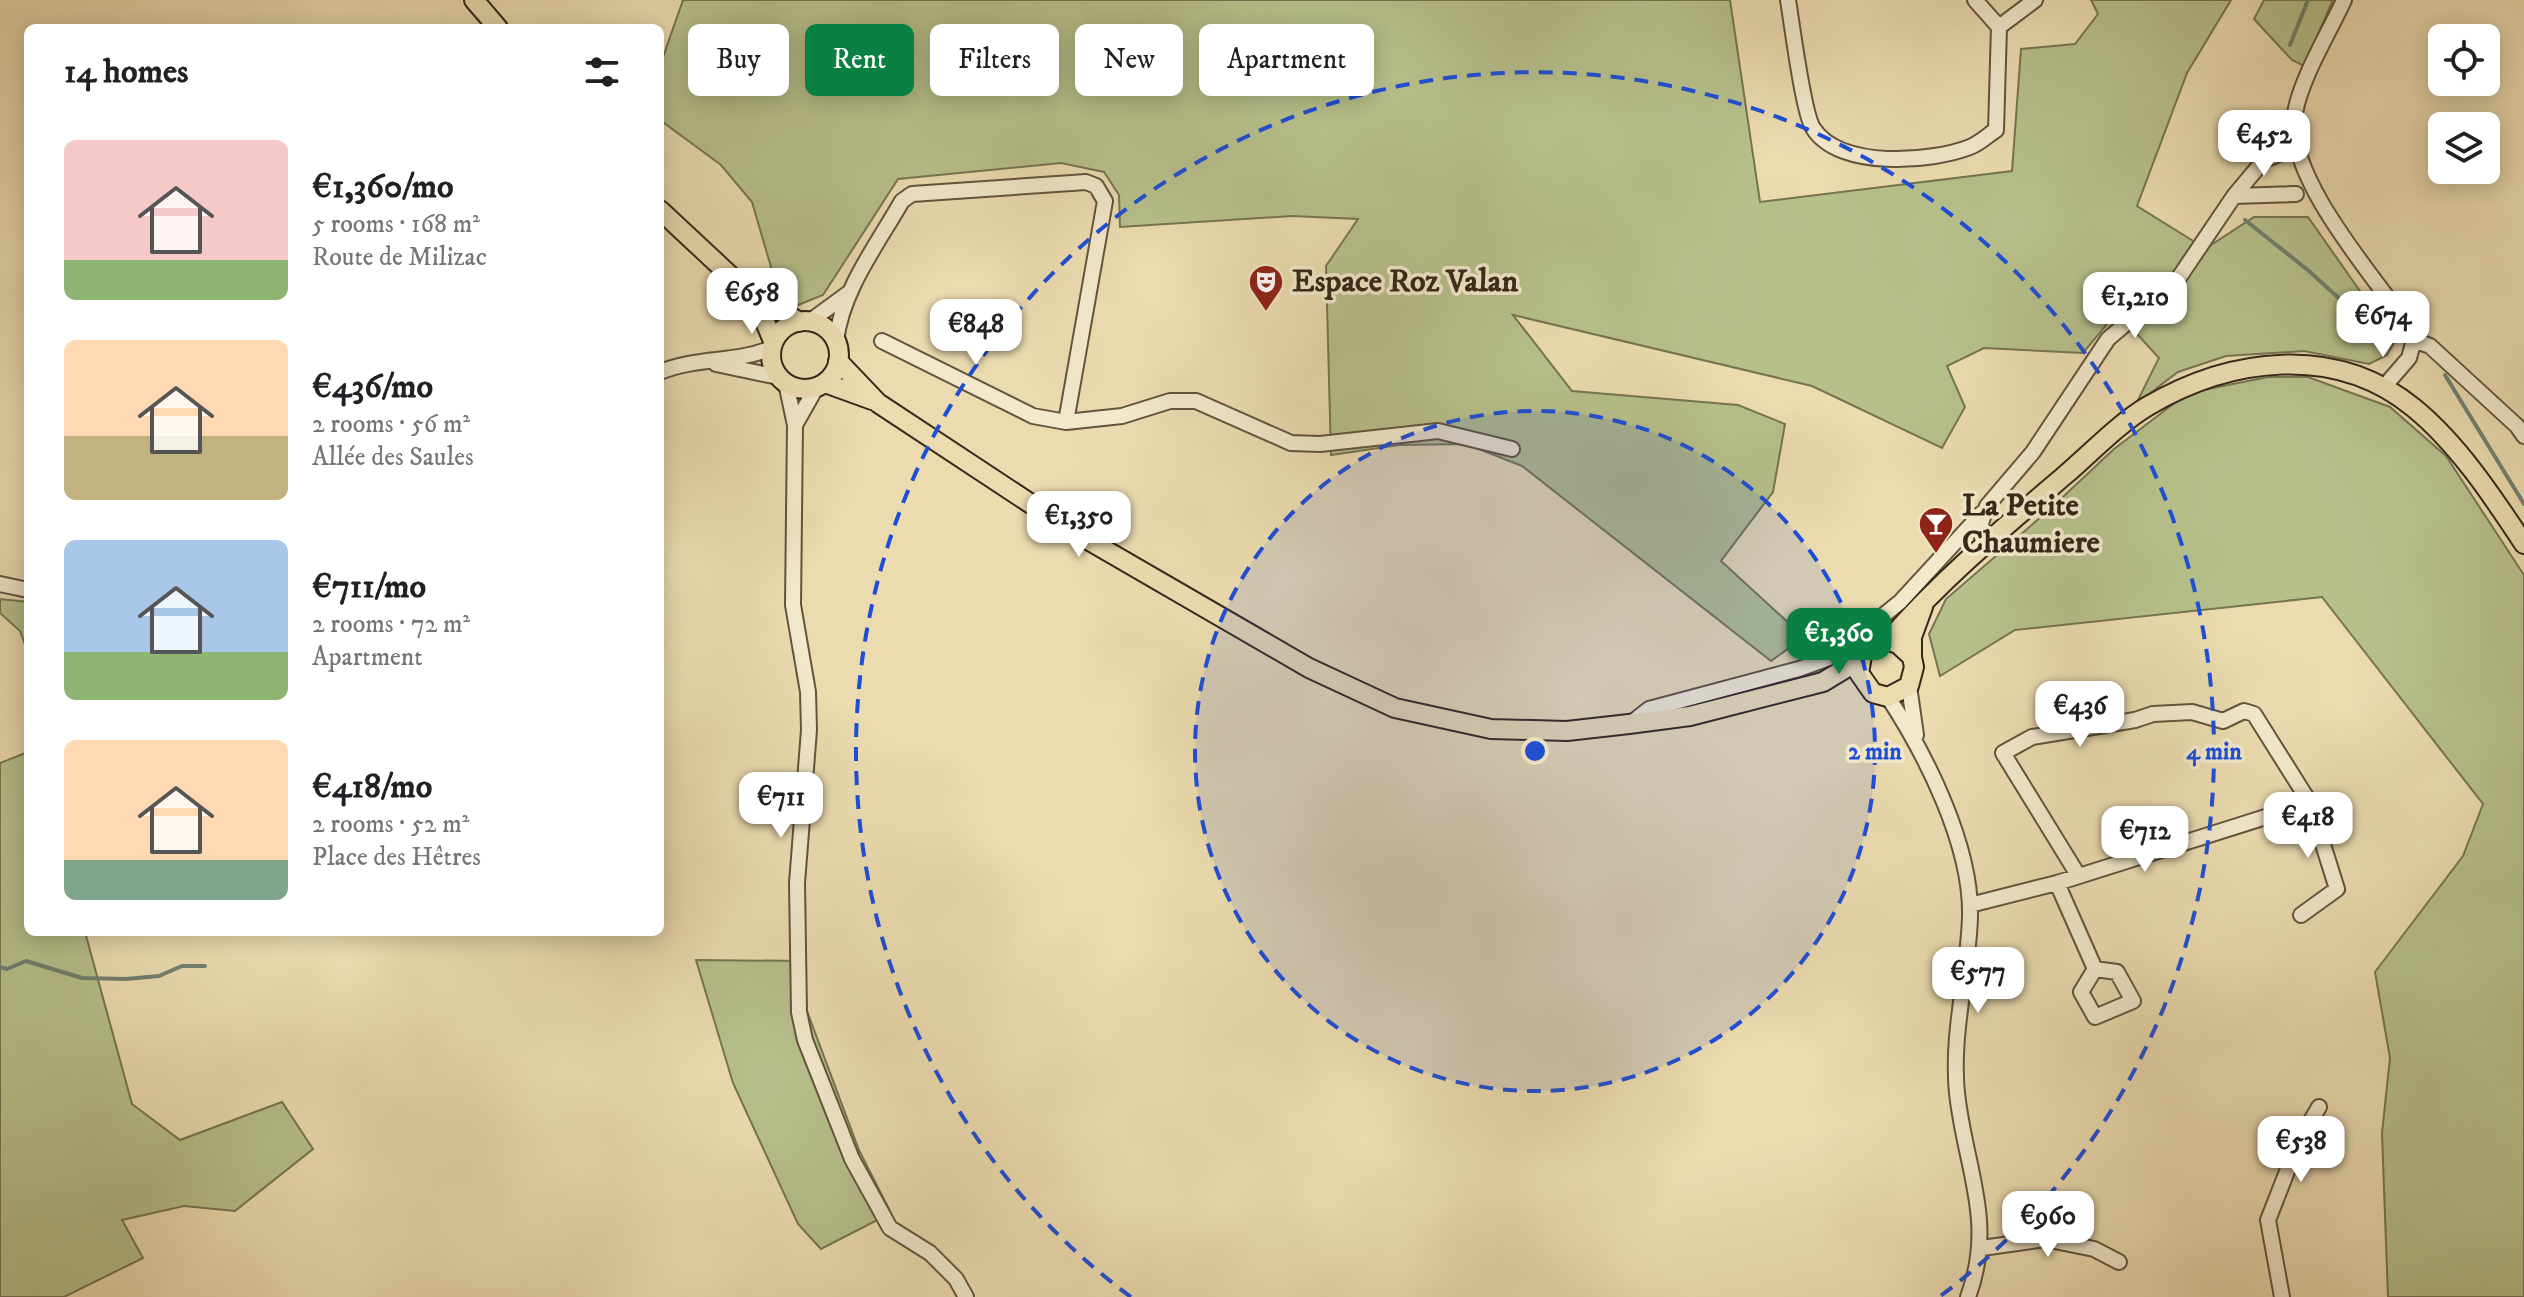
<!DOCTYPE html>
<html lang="en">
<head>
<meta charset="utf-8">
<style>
  :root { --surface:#fff; --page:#f2f2f2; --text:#202124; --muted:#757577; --accent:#0b8043 }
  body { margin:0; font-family:"IM FELL DW Pica",serif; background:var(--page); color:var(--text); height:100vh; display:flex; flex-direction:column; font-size:30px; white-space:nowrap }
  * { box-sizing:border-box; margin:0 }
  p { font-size:26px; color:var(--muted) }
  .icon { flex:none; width:44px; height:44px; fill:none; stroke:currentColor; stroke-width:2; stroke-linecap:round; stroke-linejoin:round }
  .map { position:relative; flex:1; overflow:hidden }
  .drawer { position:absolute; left:24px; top:24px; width:640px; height:912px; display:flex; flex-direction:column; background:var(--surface); border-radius:12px; box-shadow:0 4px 20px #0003 }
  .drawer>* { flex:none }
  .top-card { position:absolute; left:688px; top:24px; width:760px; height:72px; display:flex; gap:16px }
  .tools { position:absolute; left:2428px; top:24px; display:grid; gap:16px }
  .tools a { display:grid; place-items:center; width:72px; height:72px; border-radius:12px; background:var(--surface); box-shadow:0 4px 20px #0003; font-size:40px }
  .price { position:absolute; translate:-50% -68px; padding:0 18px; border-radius:16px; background:#fff; color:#222; font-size:26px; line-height:52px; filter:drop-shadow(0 2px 4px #0008) }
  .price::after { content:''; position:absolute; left:50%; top:48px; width:24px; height:18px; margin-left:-12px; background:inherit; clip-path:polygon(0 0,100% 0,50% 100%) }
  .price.on { background:var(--accent); color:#fff }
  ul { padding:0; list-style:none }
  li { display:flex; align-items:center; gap:24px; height:200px; padding:0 40px }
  li span { display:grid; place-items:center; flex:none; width:224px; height:160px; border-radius:12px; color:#555 }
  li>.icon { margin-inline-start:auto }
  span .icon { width:96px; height:96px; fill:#fffc; stroke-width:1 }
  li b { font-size:34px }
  h2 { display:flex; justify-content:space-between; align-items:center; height:96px; padding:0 40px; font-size:34px }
  .tag { padding:0 28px; border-radius:12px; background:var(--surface); box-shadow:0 4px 20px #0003; font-size:28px; line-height:72px }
  .tag.on { background:var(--accent); color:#fff }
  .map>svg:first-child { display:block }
</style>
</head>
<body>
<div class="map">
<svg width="2524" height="1297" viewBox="0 0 2524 1297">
  <rect width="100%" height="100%" fill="#ebdbaf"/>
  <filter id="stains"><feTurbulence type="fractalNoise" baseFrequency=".0025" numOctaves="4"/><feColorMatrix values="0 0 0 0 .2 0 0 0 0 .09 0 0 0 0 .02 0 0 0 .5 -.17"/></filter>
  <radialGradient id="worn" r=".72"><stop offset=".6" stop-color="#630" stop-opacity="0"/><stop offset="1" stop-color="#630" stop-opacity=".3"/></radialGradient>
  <path fill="#b6c08b" stroke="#767452" stroke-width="2" d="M683,0H1730L1760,202L2012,171L2021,49L2075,44L2098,14L2091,0H2231L2187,73L2137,206L2195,242L2197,254L2254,217H2308L2395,341L2387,355L2369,364L2304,351L2226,356L2178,372L2136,404L2159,358L2117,312L2083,353L1984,348L1947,366L1965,407L1942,448L1812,386L1513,315L1572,391L1738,405L1785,424L1773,492L1721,561L1804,637L1771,661L1522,466L1466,444L1399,445L1331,455L1326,266L1358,219L1292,216L1120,227L1119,195L1104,172L1061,163L898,179L823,295L798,305L778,291L752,202L721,165L660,120V66Z
    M2264,0H2333L2304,66L2292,60L2254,19Z
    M2268,377H2308L2390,407L2446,456L2524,575V1297H2388L2382,1133L2390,1058L2375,972L2463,856L2483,804L2322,597L2015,630L1940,676L1929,634L1946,599L2049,510L2114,449L2188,393Z
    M0,599L28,602V652L20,631L0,613Z
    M28,752V932H85L132,1104L180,1140L282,1102L313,1149L235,1211L184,1206L122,1220L143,1258L64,1297H0V763Z
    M696,960L803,961L807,1011L859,1150L891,1213L821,1249L798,1224L733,1083Z"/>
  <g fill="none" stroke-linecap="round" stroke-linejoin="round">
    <path stroke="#71806f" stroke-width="4" d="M2290,45L2308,0
      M2245,220L2309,271L2387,342
      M2445,375L2524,504
      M0,967L7,969L26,961L82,978L126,979L159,976L182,966H205"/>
    <defs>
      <path id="minor" d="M1788,0C1792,24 1803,112 1813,128C1839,170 1932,162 1970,147C1980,143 1988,135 1996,130L1999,27L1975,0
        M2344,0C2329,33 2301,78 2295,113C2284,174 2370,272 2405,321L2414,340L2409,358L2383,388
        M1999,27L2035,0
        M2234,196L2296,194
        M809,322L850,292
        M2414,340L2430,346L2517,426L2524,436
        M836,341C842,290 877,245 902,201L912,194L1086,182L1096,186L1105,201L1066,422L1122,416L1170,401H1196L1291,443L1320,444L1438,431L1512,449
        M882,341L1033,416L1066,422
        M716,364L778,377
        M660,372C696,357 736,363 772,348
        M786,383L795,425L793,605L808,692L809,730L797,883L799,1012L805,1040L852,1159L890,1228L930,1253L956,1279L966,1297
        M795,425L816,388
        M1983,545L1981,523L1987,506L2033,452L2108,339L2178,279L2234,196L2264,160L2297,147
        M0,584L28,590
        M1909,686L1916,735
        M1888,697C1926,755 1972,846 1970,917C1968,977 1951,1034 1957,1093C1965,1168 1996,1221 1968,1297
        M1630,724L1649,709L1799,669L1832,657L1900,602L1982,513
        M2078,875L2003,753L2032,737L2135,720L2153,714L2192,712L2223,721L2244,711L2254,714L2310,803L2337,889L2301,915
        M2057,883L2095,969L2081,992L2095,1017L2133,1001L2117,972L2095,969
        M1970,905L2057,883L2310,803
        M1982,1248L2045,1239L2094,1249L2119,1262
        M2282,1297L2268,1220L2299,1141L2319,1107"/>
      <path id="major" d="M474,0L498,28
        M660,210L735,280L799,322
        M747,296L763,317L773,341
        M771 355a34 34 0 1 1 68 0a34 34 0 1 1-68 0Z
        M838,361L878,403L1069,529L1309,668L1395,708L1491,729L1567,731L1629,724L1690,716L1823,682L1851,665L1869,648L1888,641L1898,644L1912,657L1914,667L1909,686L1888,697L1873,693L1859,673L1862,656
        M825,383L872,400
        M1888,641C1941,580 2002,529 2064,476C2091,453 2118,424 2148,406C2230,358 2335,343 2414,408C2458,444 2493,497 2524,544
        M1912,657V637L1923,607"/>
    </defs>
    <use href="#minor" stroke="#63543e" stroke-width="18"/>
    <use href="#major" stroke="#362719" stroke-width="22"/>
    <use href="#minor" stroke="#f2e8cb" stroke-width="14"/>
    <use href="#major" stroke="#ebdbaf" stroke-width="18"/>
  </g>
  <circle cx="1535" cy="751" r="340" fill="#1d4ed8" fill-opacity=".12"/>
  <g fill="none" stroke="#1d4ed8" stroke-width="4" stroke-dasharray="14 10">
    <circle cx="1535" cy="751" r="340"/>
    <path d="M1131 1297A679 679 0 1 1 1939 1297"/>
  </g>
  <defs>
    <symbol id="theatre-pin" viewBox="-11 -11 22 30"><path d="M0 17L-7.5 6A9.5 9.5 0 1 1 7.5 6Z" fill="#8f2418" stroke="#f2e8cb"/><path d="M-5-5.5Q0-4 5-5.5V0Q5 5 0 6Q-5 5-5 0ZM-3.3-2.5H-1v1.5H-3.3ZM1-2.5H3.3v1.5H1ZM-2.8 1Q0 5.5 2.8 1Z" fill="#fff"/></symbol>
    <symbol id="bar-pin" viewBox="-11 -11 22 30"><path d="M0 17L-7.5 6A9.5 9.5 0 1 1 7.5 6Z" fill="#8f2418" stroke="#f2e8cb"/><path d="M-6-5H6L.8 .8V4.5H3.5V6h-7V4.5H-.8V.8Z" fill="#fff"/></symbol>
  </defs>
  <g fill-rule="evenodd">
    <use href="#theatre-pin" x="1246" y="262" width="40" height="54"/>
    <use href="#bar-pin" x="1916" y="504" width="40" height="54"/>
  </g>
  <g text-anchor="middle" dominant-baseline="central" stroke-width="7" stroke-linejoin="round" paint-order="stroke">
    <g font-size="32" font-weight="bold" fill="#362719" stroke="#f2e8cb" text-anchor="start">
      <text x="1292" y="282">Espace Roz Valan</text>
      <text x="1962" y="506">La Petite<tspan x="1962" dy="37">Chaumiere</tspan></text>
    </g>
  </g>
  <circle cx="1535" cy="751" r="12" fill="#1d4ed8" stroke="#f2e8cb" stroke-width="4"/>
  <g font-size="24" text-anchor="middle" font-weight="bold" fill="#1d4ed8" stroke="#f2e8cb" stroke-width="7" stroke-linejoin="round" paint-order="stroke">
    <text x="1875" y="759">2 min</text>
    <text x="2214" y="759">4 min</text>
  </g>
  <rect width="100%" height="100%" filter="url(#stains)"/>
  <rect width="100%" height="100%" fill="url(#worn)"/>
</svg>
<div class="tools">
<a><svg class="icon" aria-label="locate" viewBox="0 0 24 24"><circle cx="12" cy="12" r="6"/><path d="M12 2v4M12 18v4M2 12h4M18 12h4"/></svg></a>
<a><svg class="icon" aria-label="layers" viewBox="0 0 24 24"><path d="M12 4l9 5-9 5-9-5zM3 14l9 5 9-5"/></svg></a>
</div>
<b class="price" style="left:2264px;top:178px">€452</b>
<b class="price" style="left:752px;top:336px">€658</b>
<b class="price" style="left:2135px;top:340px">€1,210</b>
<b class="price" style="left:2383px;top:359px">€674</b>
<b class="price" style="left:976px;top:367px">€848</b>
<b class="price" style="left:1079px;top:559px">€1,350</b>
<b class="price on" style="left:1839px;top:676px">€1,360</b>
<b class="price" style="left:2080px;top:749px">€436</b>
<b class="price" style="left:781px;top:840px">€711</b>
<b class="price" style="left:2308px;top:860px">€418</b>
<b class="price" style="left:2145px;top:874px">€712</b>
<b class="price" style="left:1978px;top:1015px">€577</b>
<b class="price" style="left:2301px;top:1184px">€538</b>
<b class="price" style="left:2048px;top:1259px">€960</b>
<div class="top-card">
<a class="tag">Buy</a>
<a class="tag on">Rent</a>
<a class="tag">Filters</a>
<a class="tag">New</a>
<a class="tag">Apartment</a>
</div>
<section class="drawer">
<h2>14 homes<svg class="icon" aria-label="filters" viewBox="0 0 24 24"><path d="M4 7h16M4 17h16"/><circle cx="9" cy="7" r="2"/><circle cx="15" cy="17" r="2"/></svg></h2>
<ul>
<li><span style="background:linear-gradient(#f6c9c9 75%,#8fb573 0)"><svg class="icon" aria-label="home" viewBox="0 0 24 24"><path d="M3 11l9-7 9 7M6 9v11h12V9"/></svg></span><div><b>€1,360/mo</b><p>5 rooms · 168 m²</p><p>Route de Milizac</p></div></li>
<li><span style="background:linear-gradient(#ffd9b3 60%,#c2b280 0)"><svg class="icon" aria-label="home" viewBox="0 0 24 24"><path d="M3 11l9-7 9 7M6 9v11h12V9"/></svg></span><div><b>€436/mo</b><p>2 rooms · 56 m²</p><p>Allée des Saules</p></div></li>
<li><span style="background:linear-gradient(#a9c7e8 70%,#8fb573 0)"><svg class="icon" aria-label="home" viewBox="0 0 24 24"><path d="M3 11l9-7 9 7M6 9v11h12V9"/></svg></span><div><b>€711/mo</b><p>2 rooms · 72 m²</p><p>Apartment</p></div></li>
<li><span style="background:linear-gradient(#ffd9b3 75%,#7fa58c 0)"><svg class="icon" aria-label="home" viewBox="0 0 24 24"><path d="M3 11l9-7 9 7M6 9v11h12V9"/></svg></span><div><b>€418/mo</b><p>2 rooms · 52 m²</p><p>Place des Hêtres</p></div></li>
</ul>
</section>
</div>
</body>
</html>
